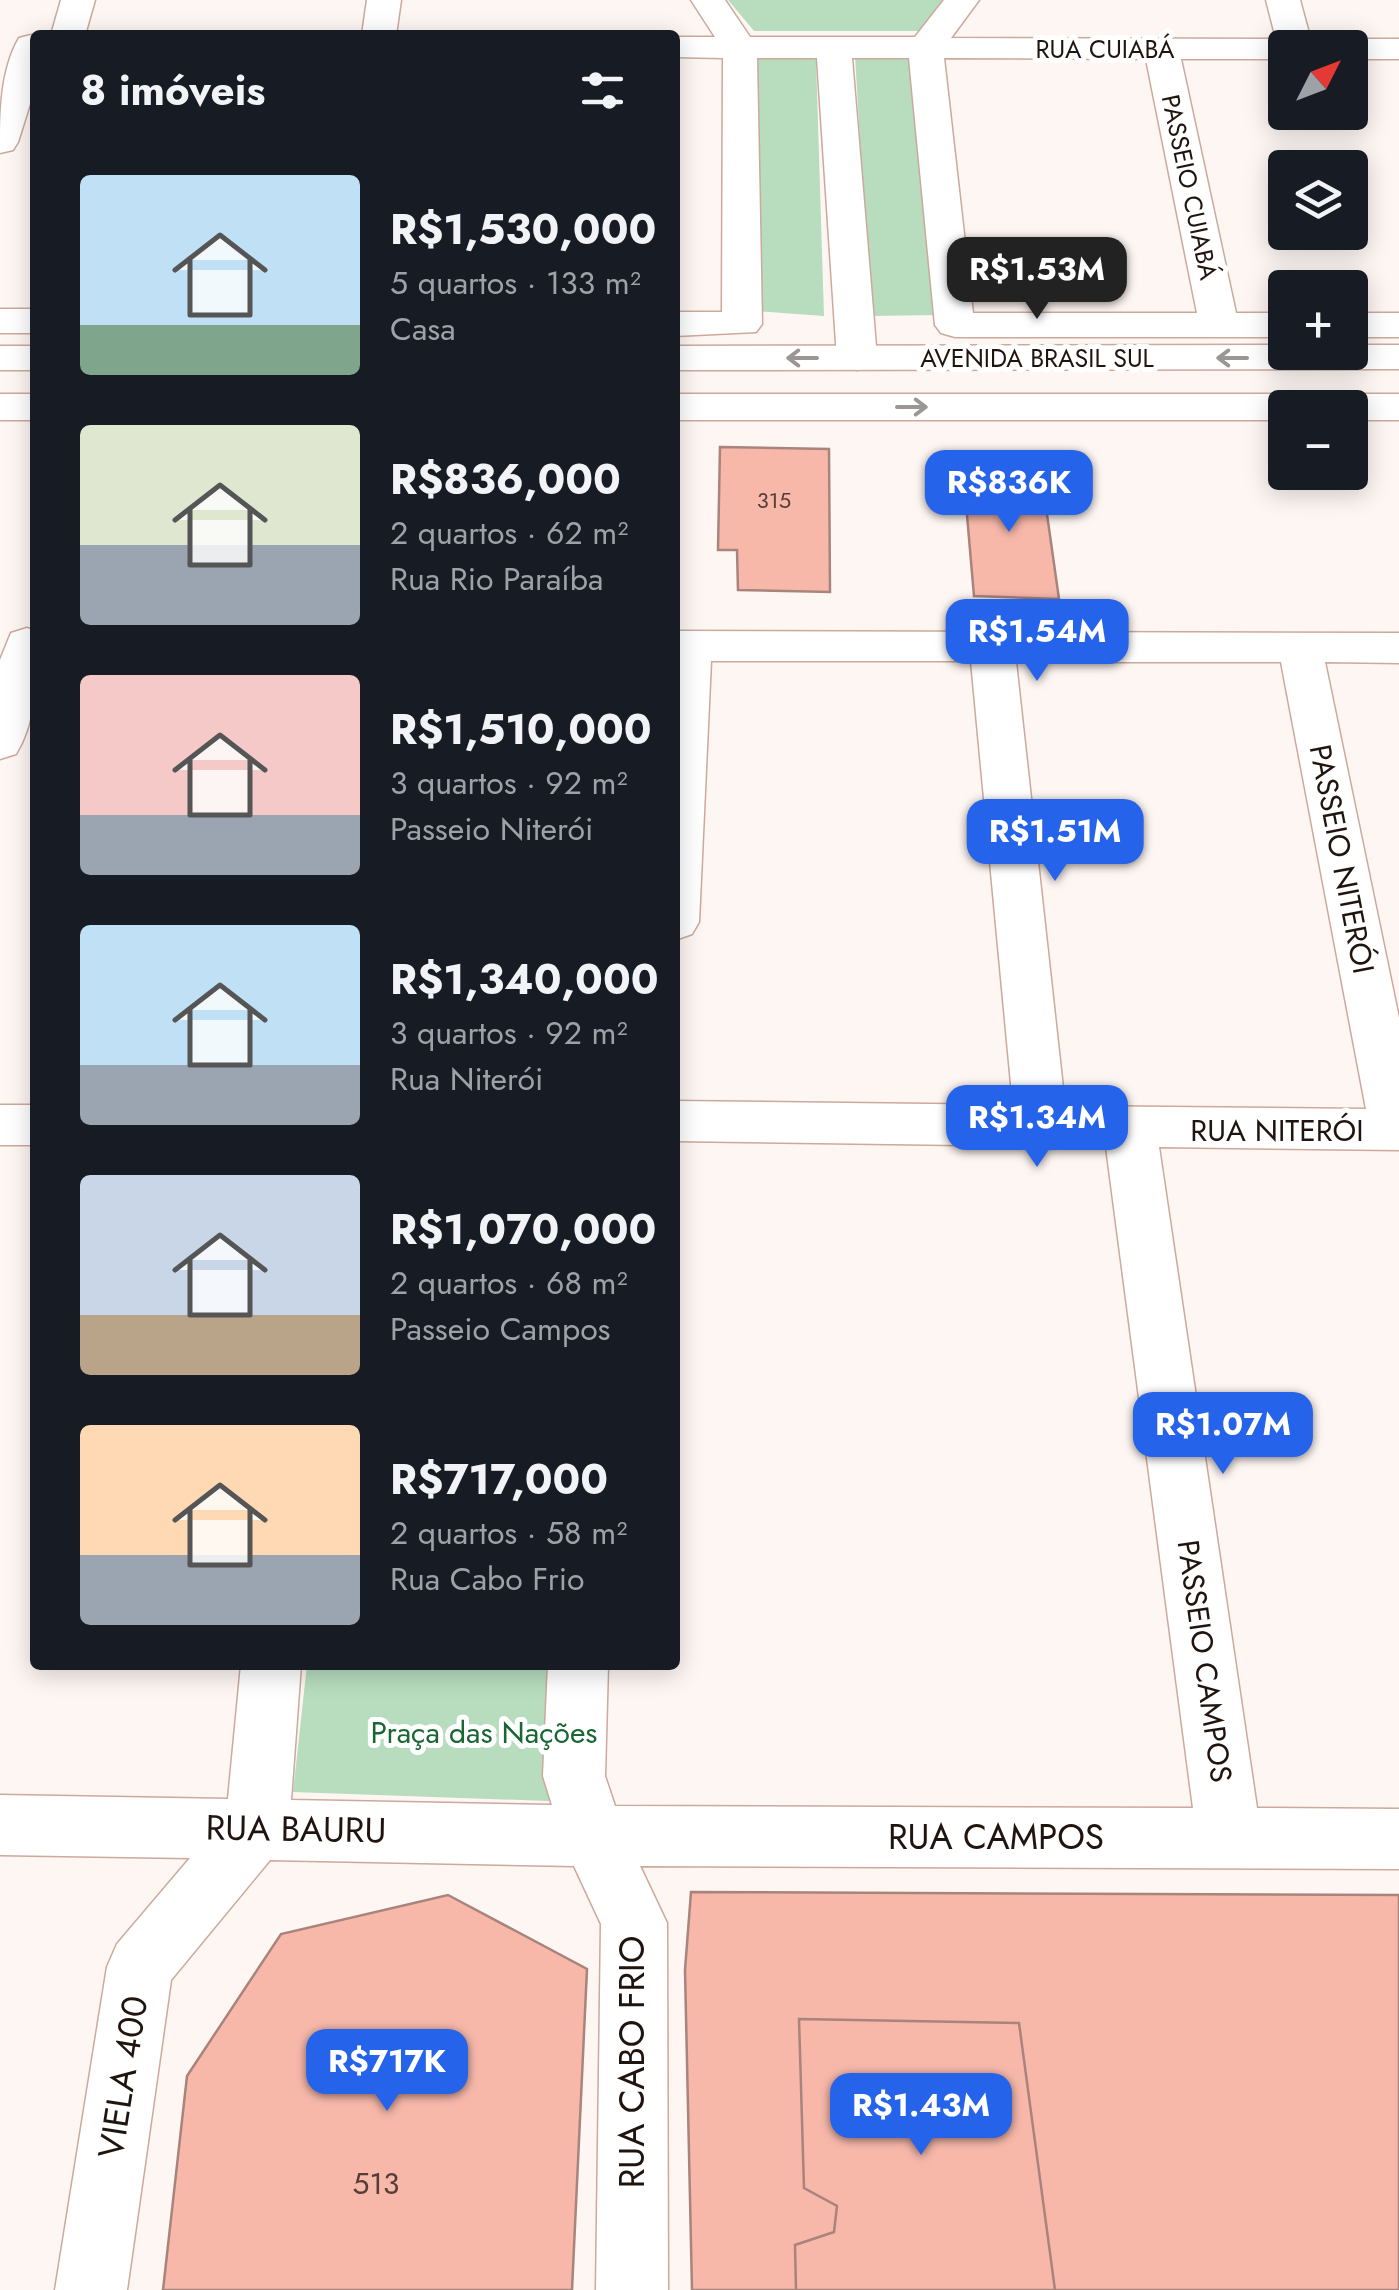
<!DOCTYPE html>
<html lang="pt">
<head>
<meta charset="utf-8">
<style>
  :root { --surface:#171b24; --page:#242831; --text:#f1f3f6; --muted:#9ea1a6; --accent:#2563eb }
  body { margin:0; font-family:Jost,sans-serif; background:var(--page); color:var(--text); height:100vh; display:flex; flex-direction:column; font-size:38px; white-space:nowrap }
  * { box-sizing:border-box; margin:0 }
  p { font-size:32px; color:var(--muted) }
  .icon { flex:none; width:55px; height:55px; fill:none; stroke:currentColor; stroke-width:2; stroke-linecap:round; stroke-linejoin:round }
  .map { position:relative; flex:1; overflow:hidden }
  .side { position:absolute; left:30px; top:30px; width:650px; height:1640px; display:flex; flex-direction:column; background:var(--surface); border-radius:10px; box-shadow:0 5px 25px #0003 }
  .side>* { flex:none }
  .needle { width:65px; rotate:48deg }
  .controls { position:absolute; left:1268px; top:30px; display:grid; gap:20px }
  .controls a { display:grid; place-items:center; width:100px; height:100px; border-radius:10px; background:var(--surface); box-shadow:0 5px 25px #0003; font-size:50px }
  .price { position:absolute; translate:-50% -85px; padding:0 22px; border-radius:20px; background:var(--accent); color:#fff; font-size:32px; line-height:65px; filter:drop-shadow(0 2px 5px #0008) }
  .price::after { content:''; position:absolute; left:50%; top:60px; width:30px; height:22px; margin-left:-15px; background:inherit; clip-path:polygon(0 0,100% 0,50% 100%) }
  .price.selected { background:#222; color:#fff }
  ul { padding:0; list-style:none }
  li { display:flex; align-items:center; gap:30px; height:250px; padding:0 50px }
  li span { display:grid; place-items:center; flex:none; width:280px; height:200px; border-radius:10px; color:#555 }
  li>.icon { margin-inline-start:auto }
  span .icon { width:120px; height:120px; fill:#fffc; stroke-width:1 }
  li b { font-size:42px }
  h2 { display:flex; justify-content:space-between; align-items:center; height:120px; padding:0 50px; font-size:42px }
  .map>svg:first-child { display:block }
</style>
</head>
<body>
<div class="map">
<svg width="1399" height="2290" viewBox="0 0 1399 2290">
  <rect width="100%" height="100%" fill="#fef6f3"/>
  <path fill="#b7dcbe" d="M728,0H946L921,31H754Z
    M855,55L915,56L938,315L870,316Z
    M752,56L816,59L824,316L756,311Z
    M307,1665H555L549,1801L293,1792Z"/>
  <path fill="#f7b8aa" stroke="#a8847c" stroke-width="2.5" d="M720,447L829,449L830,592L738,590L737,550H718Z
    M963,469L1041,472L1059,599L974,596Z
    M691,1892L1399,1895V2290H692L685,1970Z
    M448,1895L587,1969L572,2290H163L187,2076L281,1934Z
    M799,2019L1019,2023L1055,2290H796L795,2245L834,2232L837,2206L804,2188Z"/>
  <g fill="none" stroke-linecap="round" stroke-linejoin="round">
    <defs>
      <path id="minor" d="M61,0H95L85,35H51Z
        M367,0H401L396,35H362Z
        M691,0H725L750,37H915L944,0H979L951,38L1276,39L1266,0H1300L1313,48H1285V59H1181L1236,313H1285V337H955L941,333L935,325L909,58H852L877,358L871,366L857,370L843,366L837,358L817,58H757L762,324L756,332L675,336V312H722L723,58L675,57V37H715ZM944,58L1146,59L1197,313H973Z
        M31,35L35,36V88L18,142L13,150L0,153C0,114 0,71 19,38Z
        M1350,39H1399V59H1350V48H1334L1338,42Z
        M0,309H35V333H0Z
        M1350,313H1399V337H1350Z
        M27,628L35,631C35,672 39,717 16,754L0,759V660L11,633Z
        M675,631L1399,633V663L1325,662L1399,1018V1150L1159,1147L1257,1808L1399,1809V1869L640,1866L667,1923L668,2290H596L601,1924L574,1866L270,1860L171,1980L127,2290H55L107,1967L117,1944L190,1858L0,1855V1795L228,1799L241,1665H301L291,1800L552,1805L543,1776L548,1665H608L605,1776L615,1806L1193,1808L1106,1147L1041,1149L1030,1146L675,1141V1101L1013,1105L971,661H711L699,922L692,934L675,940ZM1016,662H1281L1366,1109L1065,1106Z
        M0,1105H35V1145H0Z"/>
      <path id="secondary" d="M1285,345V352H1350V345H1399V369L675,370V346Z
        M0,346H35V370H0Z
        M0,394H35V420H0Z
        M675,394H1399V420H1350V408H1285V420H675Z"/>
    </defs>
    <use href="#minor" stroke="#cca99b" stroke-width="3"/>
    <use href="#secondary" stroke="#cca99b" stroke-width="3"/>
    <use href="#minor" fill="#fff" fill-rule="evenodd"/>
    <use href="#secondary" fill="#fff" fill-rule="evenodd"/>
  </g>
  <defs><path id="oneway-shaft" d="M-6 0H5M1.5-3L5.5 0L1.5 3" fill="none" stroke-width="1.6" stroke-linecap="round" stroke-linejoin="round" transform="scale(2.5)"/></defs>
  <g stroke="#9b9593">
    <use href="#oneway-shaft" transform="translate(802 358) rotate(180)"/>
    <use href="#oneway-shaft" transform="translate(1232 358) rotate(180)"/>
    <use href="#oneway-shaft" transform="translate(912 407)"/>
  </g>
  <g text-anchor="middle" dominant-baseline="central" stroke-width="10" stroke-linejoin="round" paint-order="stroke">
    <g font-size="22" fill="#563d36">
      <text x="774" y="500">315</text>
    </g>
    <g font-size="25" fill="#20140f" stroke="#fff">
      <text x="1105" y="49">RUA CUIABÁ</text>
      <text transform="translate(1190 187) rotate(78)">PASSEIO CUIABÁ</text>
      <text x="1037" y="358">AVENIDA BRASIL SUL</text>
    </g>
    <g font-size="30" fill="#20140f" stroke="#fff">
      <text transform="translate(1342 859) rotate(79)">PASSEIO NITERÓI</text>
      <text x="1277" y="1130">RUA NITERÓI</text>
      <text transform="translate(1205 1661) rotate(82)">PASSEIO CAMPOS</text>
    </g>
    <g font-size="30" fill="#1b6635" stroke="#fff">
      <text x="484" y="1732">Praça das Nações</text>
    </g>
    <g font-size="30" fill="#563d36">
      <text x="376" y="2183">513</text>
    </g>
    <g font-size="35" fill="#20140f" stroke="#fff">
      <text transform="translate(296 1829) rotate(1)">RUA BAURU</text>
      <text x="996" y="1837">RUA CAMPOS</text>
      <text transform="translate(632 2062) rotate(-90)">RUA CABO FRIO</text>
      <text transform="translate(123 2077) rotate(-81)">VIELA 400</text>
    </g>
  </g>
</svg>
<div class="controls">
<a><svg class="needle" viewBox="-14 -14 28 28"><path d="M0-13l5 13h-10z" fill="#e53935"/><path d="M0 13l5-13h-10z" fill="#9ea1a6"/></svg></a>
<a><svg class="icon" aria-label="layers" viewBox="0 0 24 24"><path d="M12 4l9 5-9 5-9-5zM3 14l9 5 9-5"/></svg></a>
<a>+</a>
<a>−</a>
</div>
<b class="price selected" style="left:1037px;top:322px">R$1.53M</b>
<b class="price" style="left:1009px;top:535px">R$836K</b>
<b class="price" style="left:1037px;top:684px">R$1.54M</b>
<b class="price" style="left:1055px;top:884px">R$1.51M</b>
<b class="price" style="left:1037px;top:1170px">R$1.34M</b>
<b class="price" style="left:1223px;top:1477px">R$1.07M</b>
<b class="price" style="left:387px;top:2114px">R$717K</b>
<b class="price" style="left:921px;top:2158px">R$1.43M</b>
<section class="side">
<h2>8 imóveis<svg class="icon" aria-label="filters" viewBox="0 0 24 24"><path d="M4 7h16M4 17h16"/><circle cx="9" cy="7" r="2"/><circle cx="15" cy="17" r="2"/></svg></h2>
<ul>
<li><span style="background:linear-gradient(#bfe0f5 75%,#7fa58c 0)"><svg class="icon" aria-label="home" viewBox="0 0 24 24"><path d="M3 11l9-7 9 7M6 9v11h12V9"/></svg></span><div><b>R$1,530,000</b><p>5 quartos · 133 m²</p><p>Casa</p></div></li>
<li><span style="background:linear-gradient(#dfe7d0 60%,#9aa5b1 0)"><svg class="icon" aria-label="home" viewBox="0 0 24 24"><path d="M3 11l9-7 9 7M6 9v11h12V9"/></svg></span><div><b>R$836,000</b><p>2 quartos · 62 m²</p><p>Rua Rio Paraíba</p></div></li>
<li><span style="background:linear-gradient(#f6c9c9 70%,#9aa5b1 0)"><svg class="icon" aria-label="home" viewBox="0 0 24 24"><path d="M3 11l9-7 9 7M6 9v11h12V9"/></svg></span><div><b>R$1,510,000</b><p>3 quartos · 92 m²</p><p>Passeio Niterói</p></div></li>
<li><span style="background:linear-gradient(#bfe0f5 70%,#9aa5b1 0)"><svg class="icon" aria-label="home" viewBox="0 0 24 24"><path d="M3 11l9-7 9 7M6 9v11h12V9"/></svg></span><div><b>R$1,340,000</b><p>3 quartos · 92 m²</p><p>Rua Niterói</p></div></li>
<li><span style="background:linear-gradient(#c9d6e8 70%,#b9a48a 0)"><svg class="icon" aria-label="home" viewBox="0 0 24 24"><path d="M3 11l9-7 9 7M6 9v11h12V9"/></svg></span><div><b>R$1,070,000</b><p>2 quartos · 68 m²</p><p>Passeio Campos</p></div></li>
<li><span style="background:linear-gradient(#ffd9b3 65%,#9aa5b1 0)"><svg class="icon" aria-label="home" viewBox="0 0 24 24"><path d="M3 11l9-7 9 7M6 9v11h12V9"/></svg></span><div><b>R$717,000</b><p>2 quartos · 58 m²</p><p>Rua Cabo Frio</p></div></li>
</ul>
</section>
</div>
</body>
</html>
